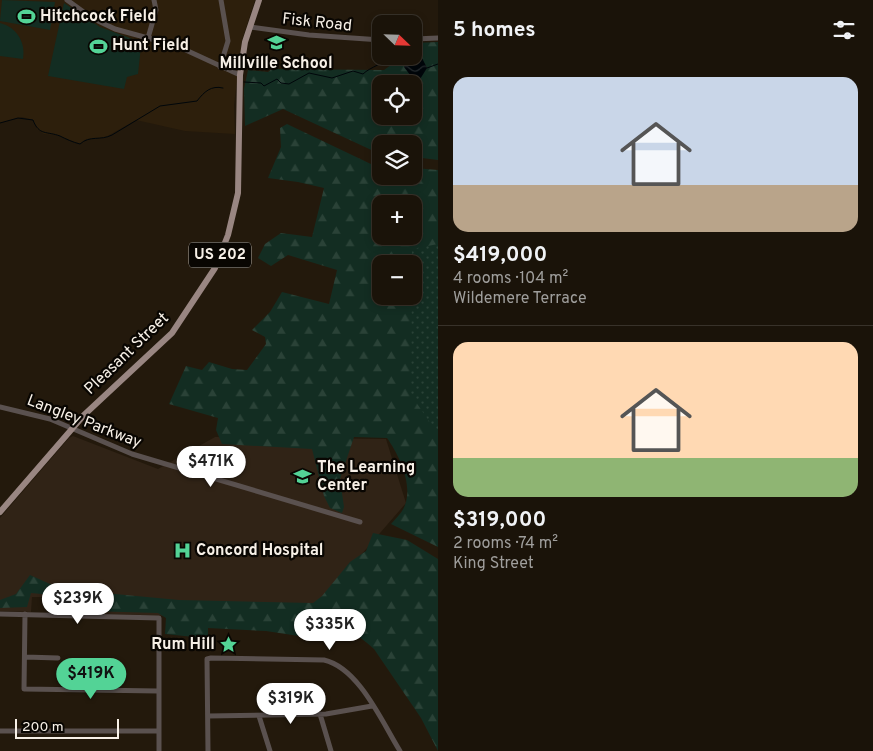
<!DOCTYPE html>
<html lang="en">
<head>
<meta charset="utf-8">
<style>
  :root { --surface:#1a1309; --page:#272017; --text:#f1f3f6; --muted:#9f9e9c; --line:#38322a; --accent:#53d396 }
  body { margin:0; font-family:Overpass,sans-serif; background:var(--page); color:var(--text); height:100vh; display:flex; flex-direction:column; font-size:19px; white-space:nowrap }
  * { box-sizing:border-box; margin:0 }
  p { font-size:16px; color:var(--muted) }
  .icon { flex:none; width:28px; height:28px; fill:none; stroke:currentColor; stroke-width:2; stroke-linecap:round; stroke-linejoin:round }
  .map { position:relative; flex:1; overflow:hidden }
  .drawer { display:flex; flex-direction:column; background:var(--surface); width:435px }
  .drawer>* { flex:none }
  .needle { width:32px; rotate:113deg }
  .fabs { position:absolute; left:372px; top:15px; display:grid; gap:10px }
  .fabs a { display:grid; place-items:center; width:50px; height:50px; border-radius:10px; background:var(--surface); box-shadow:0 2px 8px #0003,0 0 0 1px var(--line); font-size:25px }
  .scale { position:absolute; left:15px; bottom:12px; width:104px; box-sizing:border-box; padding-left:5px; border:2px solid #f7f0e7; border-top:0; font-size:14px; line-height:18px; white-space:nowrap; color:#f7f0e7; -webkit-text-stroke:4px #090602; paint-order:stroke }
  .price { position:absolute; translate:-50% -42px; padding:0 11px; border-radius:18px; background:#fff; color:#222; font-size:16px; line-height:32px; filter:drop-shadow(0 1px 2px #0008) }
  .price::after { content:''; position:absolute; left:50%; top:30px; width:15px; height:11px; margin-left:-8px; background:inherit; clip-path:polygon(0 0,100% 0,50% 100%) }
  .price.active { background:var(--accent); color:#111 }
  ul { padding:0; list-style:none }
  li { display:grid; align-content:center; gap:10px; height:265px; padding:0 15px }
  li+li { border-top:1px solid var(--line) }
  li span { display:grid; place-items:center; height:155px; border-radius:15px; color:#555 }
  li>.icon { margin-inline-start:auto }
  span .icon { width:90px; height:90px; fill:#fffc; stroke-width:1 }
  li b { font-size:21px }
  h2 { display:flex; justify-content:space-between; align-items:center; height:60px; padding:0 15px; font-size:21px }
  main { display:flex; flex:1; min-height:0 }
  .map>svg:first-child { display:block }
</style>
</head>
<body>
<main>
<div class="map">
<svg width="438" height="751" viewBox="0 0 438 751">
  <defs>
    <pattern id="forest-firs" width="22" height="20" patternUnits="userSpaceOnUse" patternTransform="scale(1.25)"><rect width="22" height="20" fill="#132d22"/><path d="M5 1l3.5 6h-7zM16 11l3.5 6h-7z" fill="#2a4237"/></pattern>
    <pattern id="park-dots" width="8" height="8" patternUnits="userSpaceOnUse" patternTransform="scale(1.25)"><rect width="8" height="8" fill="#132d22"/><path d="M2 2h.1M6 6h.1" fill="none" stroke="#2a4237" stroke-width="1.8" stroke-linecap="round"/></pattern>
    <pattern id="water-waves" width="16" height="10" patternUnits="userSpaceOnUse" patternTransform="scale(1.25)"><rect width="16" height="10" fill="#00060a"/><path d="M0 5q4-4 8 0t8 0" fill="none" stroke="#262b2e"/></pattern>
  </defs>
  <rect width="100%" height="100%" fill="#23190c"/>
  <path fill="#2d1f0c" d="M0,0H255L242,40L234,105L235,134L185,131L136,120L104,138L86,139L80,144L57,135L44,134L37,129L33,120L22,117L0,123Z"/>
  <path fill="#302316" d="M73,436L158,469L215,437L386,439L406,503L335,585L355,622L49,612V597H32L31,612L0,611V518L69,438Z"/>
  <path fill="url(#forest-firs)" fill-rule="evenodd" d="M438,42V160L414,157V144H381L380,154L283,109L245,126L244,89L248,70L268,72L272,69L384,70L391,65L392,56H409L404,67L427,68L420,56H414V43ZM381,84H414V116H381Z
    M287,124L373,165L381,166V176H414V168L438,170V547L391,524C396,518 403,512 405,505C413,484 399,455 387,438L354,437L340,479L344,507L342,513L330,508L324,496L312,449L222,444L216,430L218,418L169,404L186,366L202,370L209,362L232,369L247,370L266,344L265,337L252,330L270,312L282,292L329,304L337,270L288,255L271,266L258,258L265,244L281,233L312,237L324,188L298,182L268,178L281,147L280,128ZM381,204H414V236H381ZM381,264H414V296H381Z
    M373,533L407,540L438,559V751L421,718L374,649C353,630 341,626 313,624L312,638L266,631L208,628V646L198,645L194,637L165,634L166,618L158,613L53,610L52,595L31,593L27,607L0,608V600L16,594L30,575L70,593L87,595L115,594L179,600L313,603L322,596L350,562L366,551Z"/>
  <path fill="url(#park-dots)" d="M438,244V434L411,395L412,249Z"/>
  <path fill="#132d22" d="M2,0L55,2L50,30L0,21Z
    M64,3L100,27L138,41L141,46L138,74L127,77L124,89L48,76Z
    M0,23C17,27 26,43 23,59L0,56Z"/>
  <path fill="url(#water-waves)" d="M409,56H421L427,68L417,84L404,67Z"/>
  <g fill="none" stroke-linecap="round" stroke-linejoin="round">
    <path stroke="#00060a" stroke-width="1" d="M414,48L418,49L421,56
      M427,68L438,64
      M244,82L261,83L264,86L277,79L281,83L289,84L309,73L332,78L353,71L363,74C370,67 386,63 390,56
      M0,123L18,118L33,120C39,136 47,131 60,136C66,139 72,142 80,144C90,135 100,141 112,135L160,106L197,101C204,92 211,85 223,88"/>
    <path stroke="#5a514f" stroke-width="5" d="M67,0L92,18L115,29L177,46L240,75
      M250,27L309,35L381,40
      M148,38L156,10L154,0
      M414,39L438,38
      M220,67L228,41L221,0
      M0,407L50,419L132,454L360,522
      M0,614L159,618V751
      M25,614L24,689L158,691
      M25,657L58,658
      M320,714L331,751
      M208,716L326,714L372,706
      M259,716L270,751
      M0,731H159
      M208,751L207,659L211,658L324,660C359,668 382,722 400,751"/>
    <path stroke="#998682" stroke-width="6" d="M0,512L84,415L172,333L215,268L228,235L238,193L240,75L245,42L259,0"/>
  </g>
  <defs>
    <symbol id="stadium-bare" viewBox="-9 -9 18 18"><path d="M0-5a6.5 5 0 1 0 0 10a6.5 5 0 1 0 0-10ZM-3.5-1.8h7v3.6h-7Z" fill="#53d396" stroke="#090602" stroke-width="2.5" paint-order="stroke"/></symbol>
    <symbol id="school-bare" viewBox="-9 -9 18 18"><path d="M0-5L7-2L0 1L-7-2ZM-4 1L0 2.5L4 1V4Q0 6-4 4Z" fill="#53d396" stroke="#090602" stroke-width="2.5" paint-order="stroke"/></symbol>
    <symbol id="hospital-bare" viewBox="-9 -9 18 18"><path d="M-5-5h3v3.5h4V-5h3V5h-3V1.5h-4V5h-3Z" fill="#53d396" stroke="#090602" stroke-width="2.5" paint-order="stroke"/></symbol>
    <symbol id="sight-bare" viewBox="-9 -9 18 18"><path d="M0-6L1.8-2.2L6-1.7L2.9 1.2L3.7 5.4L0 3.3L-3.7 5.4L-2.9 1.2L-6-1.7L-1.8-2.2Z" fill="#53d396" stroke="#090602" stroke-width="2.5" paint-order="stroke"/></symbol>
  </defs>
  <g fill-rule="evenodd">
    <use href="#stadium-bare" x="14" y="4" width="25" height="25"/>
    <use href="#school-bare" x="264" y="30" width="25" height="25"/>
    <use href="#stadium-bare" x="86" y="34" width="25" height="25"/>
    <use href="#school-bare" x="290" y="464" width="25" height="25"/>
    <use href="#hospital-bare" x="170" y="538" width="25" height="25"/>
    <use href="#sight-bare" x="216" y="632" width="25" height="25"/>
  </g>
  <g text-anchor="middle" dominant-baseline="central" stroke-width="4.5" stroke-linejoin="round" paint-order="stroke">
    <rect fill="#090602" stroke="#b0aaa2" stroke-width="1" x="189" y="242.5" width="62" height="25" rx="4"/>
    <g font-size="15" font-weight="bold" fill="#f7f0e7">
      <text x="220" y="255">US 202</text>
    </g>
    <g font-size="16" font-weight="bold" fill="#f7f0e7" stroke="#090602" text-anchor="start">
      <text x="40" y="17">Hitchcock Field</text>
      <text x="112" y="46">Hunt Field</text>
      <text x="276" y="64" text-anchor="middle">Millville School</text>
      <text x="317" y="468">The Learning<tspan x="317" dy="18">Center</tspan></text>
      <text x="196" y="551">Concord Hospital</text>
      <text x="215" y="645" text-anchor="end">Rum Hill</text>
    </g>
    <g font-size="16" fill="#f7f0e7" stroke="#090602">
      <text transform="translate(317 23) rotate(6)">Fisk Road</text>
      <text transform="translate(127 354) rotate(-44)">Pleasant Street</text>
      <text transform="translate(84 422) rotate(21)">Langley Parkway</text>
    </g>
  </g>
</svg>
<div class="fabs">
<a><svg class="needle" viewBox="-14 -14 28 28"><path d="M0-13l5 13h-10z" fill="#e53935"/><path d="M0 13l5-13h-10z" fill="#9f9e9c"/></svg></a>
<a><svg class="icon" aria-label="locate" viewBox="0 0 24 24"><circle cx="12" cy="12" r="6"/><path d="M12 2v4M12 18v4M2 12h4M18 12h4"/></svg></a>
<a><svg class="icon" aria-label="layers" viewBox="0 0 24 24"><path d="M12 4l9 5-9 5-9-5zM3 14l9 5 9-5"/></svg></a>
<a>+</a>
<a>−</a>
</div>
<div class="scale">200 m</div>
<b class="price" style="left:211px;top:488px">$471K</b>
<b class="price" style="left:78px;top:625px">$239K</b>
<b class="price" style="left:330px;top:651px">$335K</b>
<b class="price active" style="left:91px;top:700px">$419K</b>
<b class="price" style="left:291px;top:725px">$319K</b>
</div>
<section class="drawer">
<h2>5 homes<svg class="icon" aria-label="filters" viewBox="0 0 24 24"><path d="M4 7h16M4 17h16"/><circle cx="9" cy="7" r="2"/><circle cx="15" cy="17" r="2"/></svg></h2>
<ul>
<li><span style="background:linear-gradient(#c9d6e8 70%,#b9a48a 0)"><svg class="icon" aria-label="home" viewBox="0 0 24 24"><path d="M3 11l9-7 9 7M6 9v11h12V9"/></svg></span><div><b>$419,000</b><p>4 rooms · 104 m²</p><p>Wildemere Terrace</p></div></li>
<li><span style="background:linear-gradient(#ffd9b3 75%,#8fb573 0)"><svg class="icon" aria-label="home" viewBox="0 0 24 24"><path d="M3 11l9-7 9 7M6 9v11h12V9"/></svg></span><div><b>$319,000</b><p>2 rooms · 74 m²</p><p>King Street</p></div></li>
</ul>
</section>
</main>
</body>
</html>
